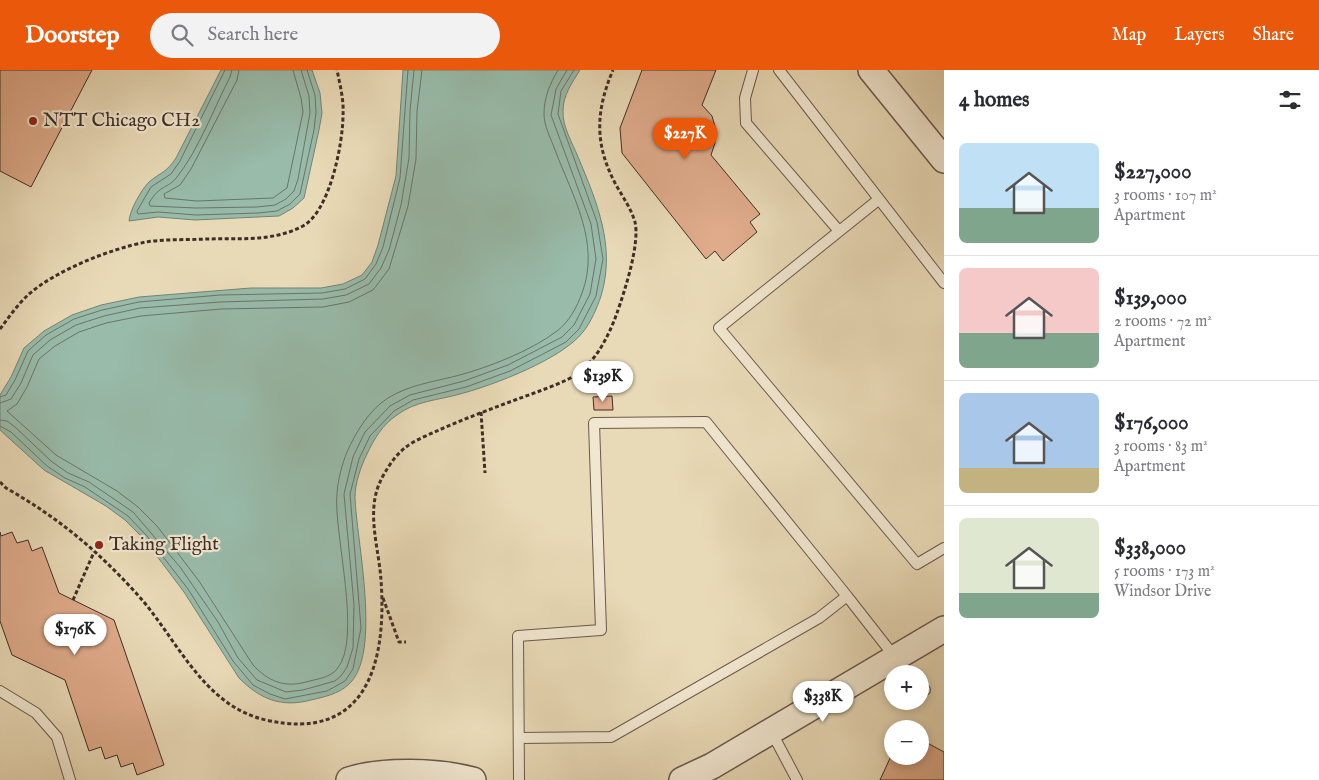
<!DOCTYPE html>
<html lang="en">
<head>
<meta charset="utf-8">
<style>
  :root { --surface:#fff; --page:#f2f2f3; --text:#2b2b33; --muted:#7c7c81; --line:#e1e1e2; --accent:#ea580c }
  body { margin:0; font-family:"IM FELL English",serif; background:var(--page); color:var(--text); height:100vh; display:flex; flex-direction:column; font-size:19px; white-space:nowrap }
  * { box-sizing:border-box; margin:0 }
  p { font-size:16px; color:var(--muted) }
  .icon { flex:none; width:28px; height:28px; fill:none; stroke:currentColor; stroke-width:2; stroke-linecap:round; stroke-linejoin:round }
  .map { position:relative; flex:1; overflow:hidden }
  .sheet { display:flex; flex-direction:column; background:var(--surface); width:375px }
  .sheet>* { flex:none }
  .controls { position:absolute; left:884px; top:595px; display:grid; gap:10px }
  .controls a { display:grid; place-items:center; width:45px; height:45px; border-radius:50%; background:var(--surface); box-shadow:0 2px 8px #0003; font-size:25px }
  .price { position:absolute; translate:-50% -42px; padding:0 11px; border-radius:18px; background:#fff; color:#222; font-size:16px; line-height:32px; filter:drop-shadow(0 1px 2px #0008) }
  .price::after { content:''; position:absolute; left:50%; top:30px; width:15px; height:11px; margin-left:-8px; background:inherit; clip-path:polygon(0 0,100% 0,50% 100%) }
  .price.active { background:var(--accent); color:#fff }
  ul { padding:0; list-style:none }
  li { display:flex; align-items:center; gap:15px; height:125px; padding:0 15px }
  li+li { border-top:1px solid var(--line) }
  li span { display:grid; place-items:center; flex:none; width:140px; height:100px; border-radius:8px; color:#555 }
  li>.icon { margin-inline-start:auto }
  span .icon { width:60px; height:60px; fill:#fffc; stroke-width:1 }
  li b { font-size:21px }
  h2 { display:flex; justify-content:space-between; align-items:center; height:60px; padding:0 15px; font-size:21px }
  header { display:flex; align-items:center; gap:30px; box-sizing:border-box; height:70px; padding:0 25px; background:var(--accent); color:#fff }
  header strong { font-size:24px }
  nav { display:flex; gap:28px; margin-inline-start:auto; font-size:18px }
  .search { width:350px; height:45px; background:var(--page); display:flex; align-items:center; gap:12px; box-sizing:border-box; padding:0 18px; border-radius:28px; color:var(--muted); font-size:19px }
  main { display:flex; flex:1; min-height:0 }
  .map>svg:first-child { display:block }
</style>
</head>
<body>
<header>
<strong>Doorstep</strong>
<div class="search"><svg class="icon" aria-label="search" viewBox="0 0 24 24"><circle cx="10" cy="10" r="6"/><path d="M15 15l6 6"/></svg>Search here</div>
<nav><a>Map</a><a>Layers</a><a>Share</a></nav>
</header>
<main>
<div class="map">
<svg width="944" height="710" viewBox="0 0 944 710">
  <rect width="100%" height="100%" fill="#e9dab7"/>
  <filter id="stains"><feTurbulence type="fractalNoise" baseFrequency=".004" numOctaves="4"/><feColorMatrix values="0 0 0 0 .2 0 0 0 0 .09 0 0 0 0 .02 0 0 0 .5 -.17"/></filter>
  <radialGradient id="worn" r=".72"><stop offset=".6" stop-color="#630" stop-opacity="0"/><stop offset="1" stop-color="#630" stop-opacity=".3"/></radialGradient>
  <path fill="#98bbaa" stroke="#748376" d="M221,0H312L320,23L322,43L319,60L304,128L293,138L279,146L195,150L158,147L129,151C130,140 141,120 149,112C161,102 166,103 176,88Z
    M403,0H580C572,13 563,25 563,41C562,56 573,74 578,87C597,132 616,177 601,226C597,238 591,252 583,262C562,289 494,315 460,324C439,330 415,331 397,345C383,354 374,369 367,384C361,396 355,413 355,427C356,469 383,585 348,615C338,624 324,627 311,630C281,638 260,629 239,608L184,522L144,469L125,450L106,436L44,400L0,360V325L11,307L24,278L44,261L72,245L101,235L139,227L251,218H321L343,214L362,205L372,192L378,175L396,106Z"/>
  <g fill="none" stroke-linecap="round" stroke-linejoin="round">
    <path stroke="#6c7469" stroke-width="1" d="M225,0L180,91L171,104L151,117L137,141L138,144L158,142L196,145L258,143L277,141L290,134L300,124L314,60L316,42L315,25L307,0
      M232,0L230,7C214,38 199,79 177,107C168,119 160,114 149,133L150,136L196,138L257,137L275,135L286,129L294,121L298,109L310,43L309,26L301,0
      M239,0L237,10L191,99L180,115L164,124L165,128L197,131L273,128L287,118L303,42L301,28L293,0
      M422,0L417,41L416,89L408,136L389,199L373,220L349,232L323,237L221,239L141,246L106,253L79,262L55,276L39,289L27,317L17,334L7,341L56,385L117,421L138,437L157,456L199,511L253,595C268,611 284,618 306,612C316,609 330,608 337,599C363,569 333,462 337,423C338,410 342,394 347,382C356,362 369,340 388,328C409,315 432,312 456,306C487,298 531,281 557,261C569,252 577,237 582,223C601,173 572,125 555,80C551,69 544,56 544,44C544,27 550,14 558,0
      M0,327L6,325L15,310L28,281L46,265L74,249L102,240L139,232L220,225L322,223L345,219L365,209L376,194L383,177L400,108L408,0
      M0,333L11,329L21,313L33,285L50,270L76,255L104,246L140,238L220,232L323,229L346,225L369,214L381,198L389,180L401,135L409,88L410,41L414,0
      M0,350L7,351L15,357L51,391L68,403L89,412L133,442L180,497L218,552L238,588L257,610L286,622L303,620L335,611L341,606L347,597L353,578L354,535L344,424L353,387L365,362L390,336L410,325L464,311L508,295L562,267L574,255L590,224L596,189L591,154L551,45L556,19L567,0
      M0,356L11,362L47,396L65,408L85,417L128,446L147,466L188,519L233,591L253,615L270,624L285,629L327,621L345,611L353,599L361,558L350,424L359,389L370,366L394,341L413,330L466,317L510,301L566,272L579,259L596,226L603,189L597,152L558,44L561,21L574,0"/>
  </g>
  <path fill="#dfab8b" stroke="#3f2e28" d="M0,0H92L31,117L0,101Z
    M642,0H716L702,35L712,46L716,60L715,73L711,85L760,144L750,152L757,162L723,191L715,181L706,189L622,83L620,58Z
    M612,326L613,340H594L593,327Z
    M0,462L1,466L12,462L17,473L28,470L32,481L42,477L59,523L114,550L164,695L137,705L133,693L121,697L117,685L105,689L101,677L89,681L65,610L12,585L0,551Z
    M920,669L944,682V710H880L892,684V686H920Z"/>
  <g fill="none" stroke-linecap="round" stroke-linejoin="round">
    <defs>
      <path id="service" d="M753,0L745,28L746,53L839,161
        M779,0L944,213
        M878,130L719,258L917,494L944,478
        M920,616L925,620
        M0,621L36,643L57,667L70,710
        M771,661L797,710
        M519,668L611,667L819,548L847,526L908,604
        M519,710L518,566L601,560L594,353L706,352L847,526"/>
      <path id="tertiary" d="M871,0L944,90
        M349,710C383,699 439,701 473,710
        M682,710L712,696L944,559"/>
    </defs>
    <use href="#service" stroke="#6a594c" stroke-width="12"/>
    <use href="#tertiary" stroke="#6a594c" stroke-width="28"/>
    <path stroke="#3f2e28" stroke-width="3" stroke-dasharray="4 2.5" stroke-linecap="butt" d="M0,259C9,247 18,234 29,224C57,200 110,179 146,172C166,169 187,170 207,169C239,168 273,172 303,156C330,141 343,73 343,45C344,30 340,15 337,0
      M481,342L485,403
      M0,412L6,418C57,447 96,479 136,523C176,566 202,636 266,650C367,673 387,592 381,510C379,479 366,442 380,412C385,401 395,385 406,377C415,370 428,365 439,360C471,346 504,334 537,322C550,317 565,312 577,304C597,290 609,265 617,243C625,220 640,174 635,152C631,138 622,126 615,113C594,73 596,40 613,0
      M383,528L399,572H406
      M73,530L94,482"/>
    <use href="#service" stroke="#f1e7d0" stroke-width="10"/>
    <use href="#tertiary" stroke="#f1e7d0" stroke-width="25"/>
  </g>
  <g fill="#8f2418" stroke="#f1e7d0" stroke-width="2">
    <circle cx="33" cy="51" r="5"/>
    <circle cx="99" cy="475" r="5"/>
  </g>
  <g text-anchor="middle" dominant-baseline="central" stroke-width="4.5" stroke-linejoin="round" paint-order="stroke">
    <g font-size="19" fill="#3f2e28" stroke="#f1e7d0" text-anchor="start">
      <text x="43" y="51">NTT Chicago CH2</text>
      <text x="109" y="475">Taking Flight</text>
    </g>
  </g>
  <rect width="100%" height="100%" filter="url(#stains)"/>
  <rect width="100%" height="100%" fill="url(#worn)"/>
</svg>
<div class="controls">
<a>+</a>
<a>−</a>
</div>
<b class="price active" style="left:685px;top:90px">$227K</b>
<b class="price" style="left:603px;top:333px">$139K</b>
<b class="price" style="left:75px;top:586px">$176K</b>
<b class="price" style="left:823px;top:653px">$338K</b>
</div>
<section class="sheet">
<h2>4 homes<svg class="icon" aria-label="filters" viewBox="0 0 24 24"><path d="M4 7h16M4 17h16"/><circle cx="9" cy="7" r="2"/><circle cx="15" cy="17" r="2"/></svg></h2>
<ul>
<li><span style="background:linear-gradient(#bfe0f5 65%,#7fa58c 0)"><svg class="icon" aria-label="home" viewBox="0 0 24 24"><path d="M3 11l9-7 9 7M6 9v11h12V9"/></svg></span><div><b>$227,000</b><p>3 rooms · 107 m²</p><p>Apartment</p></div></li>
<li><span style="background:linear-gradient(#f6c9c9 65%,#7fa58c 0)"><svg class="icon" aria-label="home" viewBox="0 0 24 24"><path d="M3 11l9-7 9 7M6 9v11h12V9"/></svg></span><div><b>$139,000</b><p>2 rooms · 72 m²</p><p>Apartment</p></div></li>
<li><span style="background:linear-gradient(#a9c7e8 75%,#c2b280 0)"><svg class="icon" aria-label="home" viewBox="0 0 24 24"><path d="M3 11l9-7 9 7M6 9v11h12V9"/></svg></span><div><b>$176,000</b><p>3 rooms · 83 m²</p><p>Apartment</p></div></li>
<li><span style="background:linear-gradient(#dfe7d0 75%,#7fa58c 0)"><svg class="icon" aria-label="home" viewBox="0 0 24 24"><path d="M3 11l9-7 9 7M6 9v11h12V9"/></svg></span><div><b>$338,000</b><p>5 rooms · 173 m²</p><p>Windsor Drive</p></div></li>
</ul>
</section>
</main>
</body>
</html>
